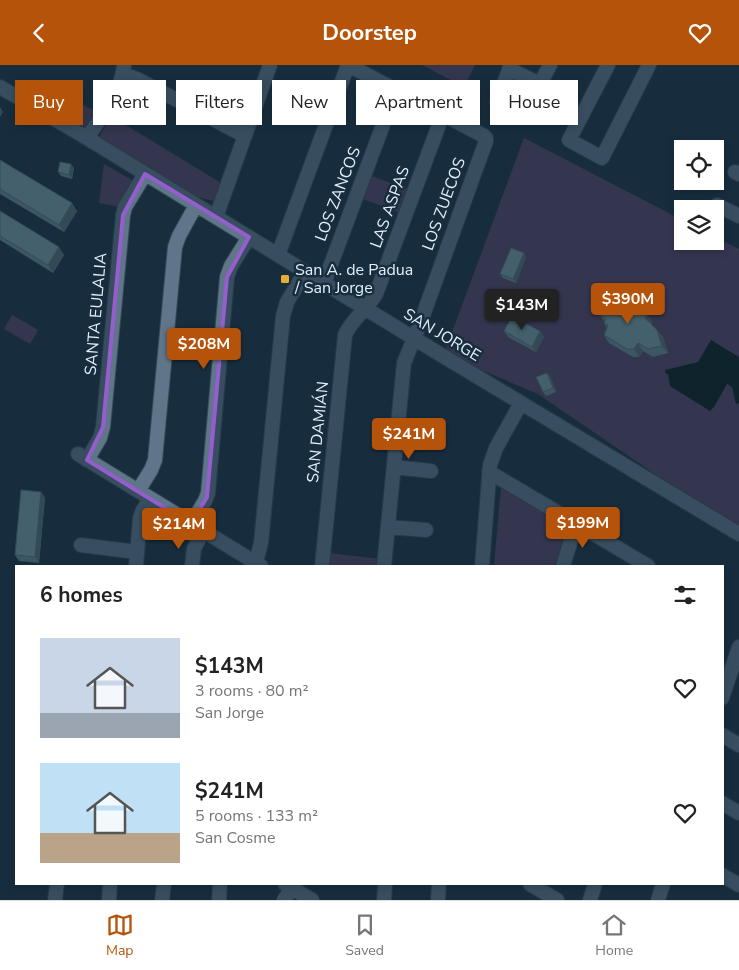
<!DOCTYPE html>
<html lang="en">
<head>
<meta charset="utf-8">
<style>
  :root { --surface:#fff; --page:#f6f6f6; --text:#222; --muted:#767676; --line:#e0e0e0; --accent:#b45309 }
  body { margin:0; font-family:"Nunito Sans",sans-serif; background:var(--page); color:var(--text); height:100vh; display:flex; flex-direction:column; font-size:19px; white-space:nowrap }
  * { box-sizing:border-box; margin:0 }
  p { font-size:16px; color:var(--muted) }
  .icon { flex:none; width:28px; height:28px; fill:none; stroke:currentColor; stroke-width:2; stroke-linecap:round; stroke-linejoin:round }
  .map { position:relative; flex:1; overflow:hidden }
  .drawer { position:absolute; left:15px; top:500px; width:709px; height:320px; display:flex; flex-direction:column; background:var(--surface); border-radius:0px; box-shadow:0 2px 8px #0003 }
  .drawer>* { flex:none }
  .guide { position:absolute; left:15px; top:15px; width:710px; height:45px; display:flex; gap:10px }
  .controls { position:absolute; left:674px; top:75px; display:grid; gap:10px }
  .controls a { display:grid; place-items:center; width:50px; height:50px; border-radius:0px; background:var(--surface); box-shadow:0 2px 8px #0003; font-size:25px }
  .price { position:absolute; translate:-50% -42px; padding:0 11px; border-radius:5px; background:var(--accent); color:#fff; font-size:16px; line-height:32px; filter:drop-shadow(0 1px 2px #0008) }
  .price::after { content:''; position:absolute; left:50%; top:30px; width:15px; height:11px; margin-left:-8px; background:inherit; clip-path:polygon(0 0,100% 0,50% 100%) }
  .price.active { background:#222; color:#fff }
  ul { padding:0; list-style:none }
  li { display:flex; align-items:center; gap:15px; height:125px; padding:0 25px }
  li span { display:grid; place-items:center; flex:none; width:140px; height:100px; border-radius:0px; color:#555 }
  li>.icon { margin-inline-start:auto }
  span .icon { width:60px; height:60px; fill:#fffc; stroke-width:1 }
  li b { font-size:21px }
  h2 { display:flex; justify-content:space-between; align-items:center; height:60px; padding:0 25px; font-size:21px }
  .pill { padding:0 18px; border-radius:0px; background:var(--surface); box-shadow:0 2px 8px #0003; font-size:18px; line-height:45px }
  .pill.active { background:var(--accent); color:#fff }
  header { display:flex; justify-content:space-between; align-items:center; height:65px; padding:0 25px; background:var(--accent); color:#fff; font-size:22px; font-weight:700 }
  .tab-bar { display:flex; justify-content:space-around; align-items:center; height:70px; border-top:1px solid var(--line); background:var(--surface); font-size:14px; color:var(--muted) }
  .tab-bar a { display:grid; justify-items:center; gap:2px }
  .tab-bar .active { color:var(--accent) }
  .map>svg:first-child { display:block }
</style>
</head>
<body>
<header><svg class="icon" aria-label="back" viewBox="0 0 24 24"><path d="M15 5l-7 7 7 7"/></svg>Doorstep<svg class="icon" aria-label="heart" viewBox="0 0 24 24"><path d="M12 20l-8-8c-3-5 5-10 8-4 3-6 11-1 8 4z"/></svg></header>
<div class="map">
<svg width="739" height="835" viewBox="0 0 739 835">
  <rect width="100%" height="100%" fill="#182d3e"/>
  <path fill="#574167" d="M422,0H475L464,22Z
    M66,32L97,47L91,60L80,63L62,52Z
    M111,51L221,118L214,136L197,132L98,74Z
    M524,73L682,155V176H715V172L739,184V462L690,433L538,329L444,289Z
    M104,99L132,115V118L120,142L99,138Z
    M369,110L407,124L398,147L360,133Z
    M12,250L38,265L30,279L4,264Z
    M501,422L571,461L558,501H494Z
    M328,488L380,494L379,501H326Z"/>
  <path fill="#041814" d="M711,275L739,292V338L736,339L732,322L727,319L714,342L710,346L670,321L668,309H666L665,305L698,297Z"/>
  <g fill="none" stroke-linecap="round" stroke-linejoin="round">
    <defs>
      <path id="minor" d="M608,0L569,75L602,93L649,0
        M509,4L540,19L550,0
        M123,9L137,14L245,71
        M0,22L87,73L438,288L739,469
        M497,37L511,0
        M87,73C103,49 120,30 124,1
        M735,107L739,109
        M717,140L739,151
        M216,152L270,0
        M278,190L348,0L484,71L486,73V76L421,256L404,298L384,501
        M324,218L396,25
        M78,389L261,501
        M87,395L100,373L103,362L123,150L125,142L145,109
        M394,402L431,406
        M489,407L648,501
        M138,426L151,405L155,395L175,182L179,171L196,140
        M191,459L205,436L208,428L227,212L231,201L249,172
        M388,462L426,465
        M81,480L137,487
        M136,501L140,453L143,445L150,434
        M192,501L194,484L203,466
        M255,501L261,478L283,251L287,237L305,207
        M322,501L345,270C352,254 367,244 376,229L443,49
        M482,501L490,400L496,383L521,338
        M563,501L576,459
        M722,633L739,582
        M722,670L739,680
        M722,738L739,748
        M722,810L739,820
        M285,819L312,835
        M530,819L557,835
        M55,835L57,819
        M109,835L110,819
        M162,835L164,819
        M219,835L220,819
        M284,835L292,823
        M384,835L385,819
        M438,835L439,819
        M590,835L595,819
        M658,835L663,819"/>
    </defs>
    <use href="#minor" stroke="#384958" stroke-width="16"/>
    <use href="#minor" stroke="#5f768a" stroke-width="14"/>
  </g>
  <path fill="#68878e" d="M0,95L77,146L64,167L0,129Z
    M74,103L72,114L61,111L58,107Z
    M0,146L64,190L53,208L0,175Z
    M526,192L516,218L503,213L500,209Z
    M623,238L647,250L652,257L651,259L663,272L668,288L653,292L643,286L639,292H633L609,278L604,270L607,263L604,258L605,257L598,248Z
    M529,260L540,266L544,272L536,287L508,272L504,266Z
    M550,311L556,327L546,331L543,327Z
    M41,427L45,433L39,498L19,496L15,490Z"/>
  <path fill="#556e74" d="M0,42L3,47L0,52Z
    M71,99L74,103L72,114L69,110Z
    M72,138L77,146L64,167L59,160Z
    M59,182L64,190L53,208L48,200Z
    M524,188L526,192L516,218L513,214Z
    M647,250L652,257L650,261L645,253Z
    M657,265L663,272L668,288L662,281Z
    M540,266L544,272L536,287L532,282Z
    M638,278L643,286L639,292L634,284Z
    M547,308L550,311L556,327L553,323Z
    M41,427L45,433L39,498L35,492Z"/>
  <path fill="#799da5" stroke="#556e74" d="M0,95L72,138L59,160L0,124Z
    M60,97L71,99L69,110L58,107Z
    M0,146L59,182L48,200L0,171Z
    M511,183L524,188L513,214L500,209Z
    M610,230L623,238L625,235L634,240L647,250L645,253L657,265L662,281L648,284L638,278L634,284H627L604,270L608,260L604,258L606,254L598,248L603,237Z
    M513,249L526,257L525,258L540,266L532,282L504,266Z
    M547,308L553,323L543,327L536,312Z
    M21,425L41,427L35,492L15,490Z"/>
  <path d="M0 0H739V835H0ZM145,109L249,172L227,212L207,432L191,459L87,395L103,362L123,150Z" fill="#182d3e" fill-opacity=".55" fill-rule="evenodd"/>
  <path fill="none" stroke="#955dce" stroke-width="4" stroke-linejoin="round" d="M145,109L249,172L227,212L207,432L191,459L87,395L103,362L123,150Z"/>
  <rect fill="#e6ad36" stroke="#182d3e" stroke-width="2" x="280" y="209" width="10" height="10" rx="2.5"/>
  <g text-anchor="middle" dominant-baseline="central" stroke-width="5" stroke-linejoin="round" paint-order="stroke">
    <g font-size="16" fill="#e2effb" stroke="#182d3e">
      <text transform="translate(338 129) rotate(-69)">LOS ZANCOS</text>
      <text transform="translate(444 139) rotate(-70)">LOS ZUECOS</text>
      <text transform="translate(390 142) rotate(-70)">LAS ASPAS</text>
      <text transform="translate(96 249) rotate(-85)">SANTA EULALIA</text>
      <text transform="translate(442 270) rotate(31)">SAN JORGE</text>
      <text transform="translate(318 367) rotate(-84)">SAN DAMIÁN</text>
    </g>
    <g font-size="16" fill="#e2effb" stroke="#182d3e" text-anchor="start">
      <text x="295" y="205">San A. de Padua<tspan x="295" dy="18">/ San Jorge</tspan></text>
    </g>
  </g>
</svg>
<div class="controls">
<a><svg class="icon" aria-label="locate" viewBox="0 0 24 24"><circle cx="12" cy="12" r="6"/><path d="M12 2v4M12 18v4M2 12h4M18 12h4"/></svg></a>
<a><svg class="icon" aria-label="layers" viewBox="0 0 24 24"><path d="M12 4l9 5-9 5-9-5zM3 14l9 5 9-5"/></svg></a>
</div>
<b class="price" style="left:628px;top:260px">$390M</b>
<b class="price active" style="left:522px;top:266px">$143M</b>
<b class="price" style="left:204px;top:305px">$208M</b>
<b class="price" style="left:409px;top:395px">$241M</b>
<b class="price" style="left:583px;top:484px">$199M</b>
<b class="price" style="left:179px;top:485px">$214M</b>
<div class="guide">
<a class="pill active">Buy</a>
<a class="pill">Rent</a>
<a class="pill">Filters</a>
<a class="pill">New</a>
<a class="pill">Apartment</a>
<a class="pill">House</a>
</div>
<section class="drawer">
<h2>6 homes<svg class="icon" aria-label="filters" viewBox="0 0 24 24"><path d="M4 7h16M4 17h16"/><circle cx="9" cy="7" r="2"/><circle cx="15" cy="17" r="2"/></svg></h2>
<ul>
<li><span style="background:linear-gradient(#c9d6e8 75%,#9aa5b1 0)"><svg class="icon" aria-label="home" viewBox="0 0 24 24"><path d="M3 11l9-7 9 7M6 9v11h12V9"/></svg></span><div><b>$143M</b><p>3 rooms · 80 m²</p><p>San Jorge</p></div><svg class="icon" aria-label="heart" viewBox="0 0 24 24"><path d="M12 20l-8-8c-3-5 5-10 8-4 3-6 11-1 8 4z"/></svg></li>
<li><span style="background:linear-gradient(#bfe0f5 70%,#b9a48a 0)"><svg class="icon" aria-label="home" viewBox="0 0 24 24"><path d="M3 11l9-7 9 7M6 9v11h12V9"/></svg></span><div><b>$241M</b><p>5 rooms · 133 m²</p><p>San Cosme</p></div><svg class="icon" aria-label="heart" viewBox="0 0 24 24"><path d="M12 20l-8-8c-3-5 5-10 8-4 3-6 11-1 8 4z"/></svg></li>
</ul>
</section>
</div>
<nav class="tab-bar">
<a class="active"><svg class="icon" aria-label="map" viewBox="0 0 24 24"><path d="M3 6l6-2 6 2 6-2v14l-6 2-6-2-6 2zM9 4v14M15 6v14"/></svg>Map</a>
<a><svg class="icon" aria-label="saved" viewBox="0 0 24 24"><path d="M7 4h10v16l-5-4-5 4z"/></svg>Saved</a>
<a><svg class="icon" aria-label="home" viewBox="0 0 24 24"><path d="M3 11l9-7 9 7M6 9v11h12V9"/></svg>Home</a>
</nav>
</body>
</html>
